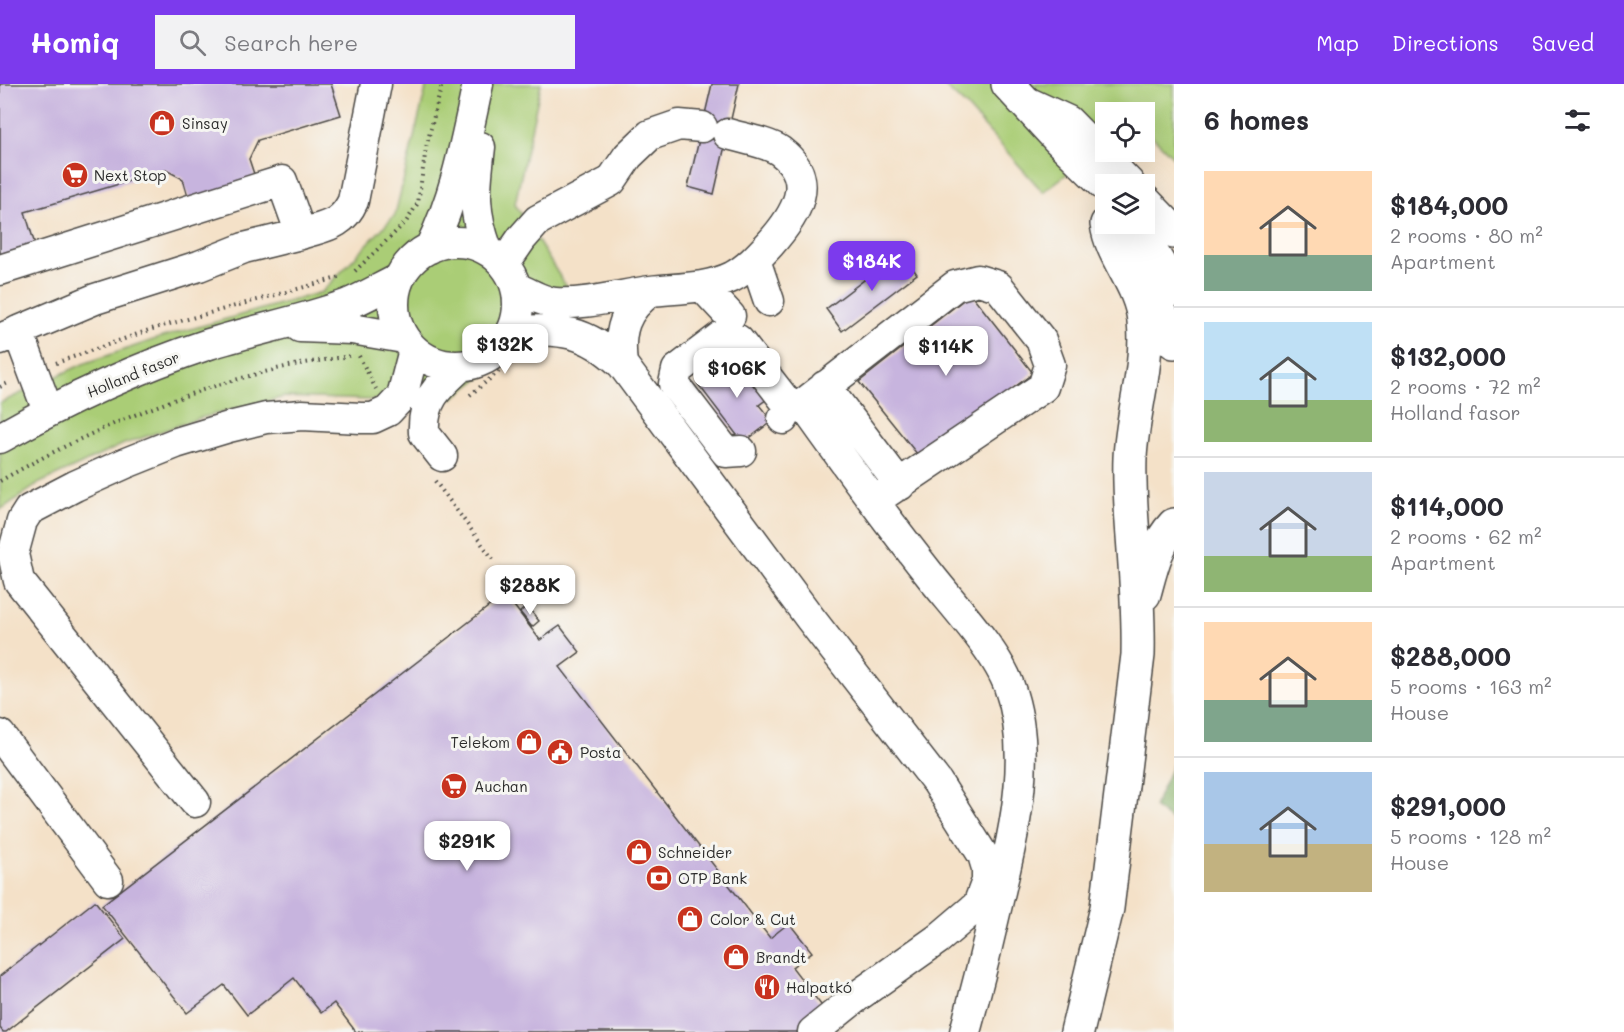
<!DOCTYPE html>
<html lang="en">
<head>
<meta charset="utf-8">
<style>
  :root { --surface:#fff; --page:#f2f2f3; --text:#2b2b33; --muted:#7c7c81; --line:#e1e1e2; --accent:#7c3aed }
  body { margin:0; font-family:Mali,sans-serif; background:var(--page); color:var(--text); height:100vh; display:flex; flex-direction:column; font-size:22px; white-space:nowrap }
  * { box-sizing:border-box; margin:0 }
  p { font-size:20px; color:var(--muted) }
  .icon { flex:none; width:33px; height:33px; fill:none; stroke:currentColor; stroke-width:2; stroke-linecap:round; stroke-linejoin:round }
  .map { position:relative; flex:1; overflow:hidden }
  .side { display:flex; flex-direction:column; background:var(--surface); width:450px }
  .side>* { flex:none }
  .fabs { position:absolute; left:1095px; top:18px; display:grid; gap:12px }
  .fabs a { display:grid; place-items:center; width:60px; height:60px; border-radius:0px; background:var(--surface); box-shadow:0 6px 24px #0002; font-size:30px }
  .price { position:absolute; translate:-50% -51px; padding:0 14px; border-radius:12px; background:#fff; color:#222; font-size:20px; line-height:39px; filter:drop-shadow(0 2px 3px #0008) }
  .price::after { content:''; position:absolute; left:50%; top:36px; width:18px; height:14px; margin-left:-9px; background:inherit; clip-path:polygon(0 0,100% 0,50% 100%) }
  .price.on { background:var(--accent); color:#fff }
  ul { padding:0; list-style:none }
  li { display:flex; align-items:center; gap:18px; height:150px; padding:0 30px }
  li+li { border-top:2px solid var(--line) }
  li span { display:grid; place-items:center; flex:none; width:168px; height:120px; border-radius:0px; color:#555 }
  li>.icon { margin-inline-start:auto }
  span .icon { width:72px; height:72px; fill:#fffc; stroke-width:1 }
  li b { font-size:26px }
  h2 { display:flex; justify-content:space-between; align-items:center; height:72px; padding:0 30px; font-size:26px }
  header { display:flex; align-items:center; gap:36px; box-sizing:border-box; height:84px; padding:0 30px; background:var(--accent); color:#fff }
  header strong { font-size:28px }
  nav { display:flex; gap:33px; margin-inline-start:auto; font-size:21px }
  .search { width:420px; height:54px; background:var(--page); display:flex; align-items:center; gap:15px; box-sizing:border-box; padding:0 21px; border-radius:0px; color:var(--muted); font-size:22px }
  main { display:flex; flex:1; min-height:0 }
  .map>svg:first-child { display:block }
</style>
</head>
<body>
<header>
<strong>Homiq</strong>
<div class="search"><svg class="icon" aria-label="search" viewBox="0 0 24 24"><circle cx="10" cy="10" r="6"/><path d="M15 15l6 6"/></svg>Search here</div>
<nav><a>Map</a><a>Directions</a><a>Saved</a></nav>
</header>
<main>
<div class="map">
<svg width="1174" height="948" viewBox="0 0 1174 948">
  <rect width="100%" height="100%" fill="#f6f6f2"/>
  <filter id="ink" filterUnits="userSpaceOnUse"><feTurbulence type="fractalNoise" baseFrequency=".0167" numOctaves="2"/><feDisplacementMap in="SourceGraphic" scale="12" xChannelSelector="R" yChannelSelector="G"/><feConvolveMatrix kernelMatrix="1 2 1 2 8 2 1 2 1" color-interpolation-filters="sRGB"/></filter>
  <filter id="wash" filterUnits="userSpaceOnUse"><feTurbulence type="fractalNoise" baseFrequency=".008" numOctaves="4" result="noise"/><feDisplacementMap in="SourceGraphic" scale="24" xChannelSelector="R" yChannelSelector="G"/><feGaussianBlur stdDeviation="1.35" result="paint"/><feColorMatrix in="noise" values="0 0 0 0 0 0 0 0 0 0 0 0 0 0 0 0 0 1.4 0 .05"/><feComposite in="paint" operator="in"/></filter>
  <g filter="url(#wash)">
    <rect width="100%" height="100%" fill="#f4e1c8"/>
    <path fill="#aacd76" stroke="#6a7c50" stroke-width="1.5" d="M427,0H541L515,120L567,204L563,234L453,314L372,316L284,313L200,334L124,360L40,399L0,426V319L83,280L159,254L322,208L395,131Z
      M942,0H1174V74L1145,45L1144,28H1106L1105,61L1043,108L966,22Z"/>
    <path fill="#87b067" stroke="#596e49" stroke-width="1.5" d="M1174,678V738L1154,723Z"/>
    <g id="blocks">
      <path fill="#c7b4de" d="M0,0H331L341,31L258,56L249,75L257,99L190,119L183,95L166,86L25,128L36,164L0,175Z
        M712,0H739L714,110L688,103Z
        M901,168L917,190L842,247L826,225Z
        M971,210L1033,289L922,376L859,298Z
        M734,272L767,315L759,321L772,337L743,359L698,300Z
        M505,510L540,556L560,542L580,568L560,583L770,854L789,839L812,868L792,883L828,930L804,948H356L334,919L321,929L294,894L247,931L224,901L187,929L102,821Z
        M527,522L539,537L532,543L520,528Z
        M95,817L125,855L6,948H3L0,944V892Z"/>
    </g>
  </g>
  <g filter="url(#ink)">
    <use href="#blocks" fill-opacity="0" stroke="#494643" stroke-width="1.5"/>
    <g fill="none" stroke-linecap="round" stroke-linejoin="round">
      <defs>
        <path id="minor" d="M480,63C475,105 472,125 487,166
          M301,150C325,142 342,142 353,117L376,0
          M394 220a62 62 0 1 1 124 0a62 62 0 1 1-124 0Z
          M430,164C456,112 466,56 478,0
          M755,176L769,217
          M504,180L522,154L538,136L611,97L628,72L650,51L679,41L702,43
          M0,186L282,97L301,150L244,164L199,182L95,215L0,255
          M702,202L730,232
          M517,204C528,209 543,218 555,219C586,221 620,211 651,207C678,204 707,205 732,193C747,185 759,172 770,160C795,132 819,96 780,67C769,59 741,54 728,50
          M300,243L352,245L404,254
          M18,247L48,327
          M513,247C561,245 585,245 622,280L810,534L937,698L983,771L987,784V797L978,821L938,855L859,911L813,948
          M622,280C618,247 624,226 651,207
          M825,302L900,401
          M0,354C67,316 136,284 209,260C254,246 301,237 346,221C364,214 382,203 399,195
          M741,367L726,368L674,300L677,286L723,251L731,252L738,256L787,319V328L783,335
          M442,372L424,349C422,316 438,303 461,282
          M874,417L1043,303L1050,281L1041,256L998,202L978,196L955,202L803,320C845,379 888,438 933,495C956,524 997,568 1009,602C1034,671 1014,747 998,816C988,860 977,904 965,948
          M0,651L108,796
          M195,718L19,497L13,470L22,437L29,426L75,402L126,379L176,359L229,343L266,334L302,331L361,334H373L388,327L402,312L414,266"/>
        <path id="major" d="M1008,0L1059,55L1106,101
          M1134,140L1174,205
          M1138,187L1147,200L1174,258"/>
        <path id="highway" d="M1030,21L1067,38L1128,100
          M1144,117L1174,148
          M1144,510C1151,485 1156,460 1174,441
          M1077,948L1107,824L1138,571C1139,531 1136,492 1133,452C1131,426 1129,400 1130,374C1132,328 1149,284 1144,237C1141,201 1112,174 1107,140"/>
      </defs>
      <use href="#minor" stroke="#494643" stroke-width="33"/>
      <use href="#major" stroke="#494643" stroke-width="36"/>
      <use href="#highway" stroke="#494643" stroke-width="36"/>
      <path stroke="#494643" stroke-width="4" stroke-dasharray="1.5 4.5" stroke-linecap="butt" d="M355,187L406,138L418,119L426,64L442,0
        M359,272L376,305
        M56,279L155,244L341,193
        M0,303L10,298
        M470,311L518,272
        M0,397C89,346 185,306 285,283C306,278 328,276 349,272
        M435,397L493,475"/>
      <use href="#minor" stroke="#fff" stroke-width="30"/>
      <use href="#major" stroke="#fff" stroke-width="33"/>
      <use href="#highway" stroke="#fff" stroke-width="33"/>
    </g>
  </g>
  <defs>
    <symbol id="shop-disc" viewBox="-11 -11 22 22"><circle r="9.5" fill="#c8321e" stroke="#f6f6f2"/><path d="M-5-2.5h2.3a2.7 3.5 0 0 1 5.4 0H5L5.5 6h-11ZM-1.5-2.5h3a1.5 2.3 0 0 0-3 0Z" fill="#fff"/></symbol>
    <symbol id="supermarket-disc" viewBox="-11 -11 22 22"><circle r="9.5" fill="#c8321e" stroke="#f6f6f2"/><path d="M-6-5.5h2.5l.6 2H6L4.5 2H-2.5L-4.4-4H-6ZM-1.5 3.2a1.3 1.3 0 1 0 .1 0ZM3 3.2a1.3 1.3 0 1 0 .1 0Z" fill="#fff"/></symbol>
    <symbol id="civic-disc" viewBox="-11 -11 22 22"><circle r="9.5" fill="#c8321e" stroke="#f6f6f2"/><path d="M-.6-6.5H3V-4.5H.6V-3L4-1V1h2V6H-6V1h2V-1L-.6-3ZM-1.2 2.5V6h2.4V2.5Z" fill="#fff"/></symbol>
    <symbol id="bank-disc" viewBox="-11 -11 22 22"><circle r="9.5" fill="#c8321e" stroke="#f6f6f2"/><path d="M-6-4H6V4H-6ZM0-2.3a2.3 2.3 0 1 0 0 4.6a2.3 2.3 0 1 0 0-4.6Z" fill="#fff"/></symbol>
    <symbol id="restaurant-disc" viewBox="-11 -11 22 22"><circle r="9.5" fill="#c8321e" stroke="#f6f6f2"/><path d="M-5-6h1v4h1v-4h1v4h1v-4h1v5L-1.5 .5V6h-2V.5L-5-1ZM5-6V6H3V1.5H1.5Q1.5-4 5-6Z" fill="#fff"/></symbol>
  </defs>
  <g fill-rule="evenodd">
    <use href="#shop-disc" x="147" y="24" width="30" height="30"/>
    <use href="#supermarket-disc" x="60" y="76" width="30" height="30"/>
    <use href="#shop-disc" x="514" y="643" width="30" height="30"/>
    <use href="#civic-disc" x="545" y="653" width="30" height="30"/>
    <use href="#supermarket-disc" x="439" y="687" width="30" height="30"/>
    <use href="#shop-disc" x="624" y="753" width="30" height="30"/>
    <use href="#bank-disc" x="644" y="779" width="30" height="30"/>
    <use href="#shop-disc" x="675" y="820" width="30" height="30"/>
    <use href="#shop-disc" x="721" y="858" width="30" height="30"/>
    <use href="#restaurant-disc" x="752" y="888" width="30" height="30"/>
  </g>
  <g text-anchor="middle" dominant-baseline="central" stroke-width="6" stroke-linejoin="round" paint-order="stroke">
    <g font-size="15" fill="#2b2b2b" stroke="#f6f6f2" text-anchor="start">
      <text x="182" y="39">Sinsay</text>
      <text x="94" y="91">Next Stop</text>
      <text x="510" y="658" text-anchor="end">Telekom</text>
      <text x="580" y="668">Posta</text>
      <text x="474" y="702">Auchan</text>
      <text x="658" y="768">Schneider</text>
      <text x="678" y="794">OTP Bank</text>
      <text x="710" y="835">Color &amp; Cut</text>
      <text x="756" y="873">Brandt</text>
      <text x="786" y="903">Halpatkó</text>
    </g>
    <g font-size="15" fill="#2b2b2b" stroke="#f6f6f2">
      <text transform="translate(133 290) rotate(-22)">Holland fasor</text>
    </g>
  </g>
</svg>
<div class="fabs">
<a><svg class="icon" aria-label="locate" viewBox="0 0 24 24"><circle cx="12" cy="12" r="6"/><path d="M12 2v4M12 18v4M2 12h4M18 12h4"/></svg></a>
<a><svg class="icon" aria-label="layers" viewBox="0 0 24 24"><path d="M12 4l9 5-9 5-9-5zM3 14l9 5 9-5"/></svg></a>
</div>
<b class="price on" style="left:872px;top:208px">$184K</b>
<b class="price" style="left:505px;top:291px">$132K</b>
<b class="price" style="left:946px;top:293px">$114K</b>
<b class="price" style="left:737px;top:315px">$106K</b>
<b class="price" style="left:530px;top:532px">$288K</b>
<b class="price" style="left:467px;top:788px">$291K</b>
</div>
<section class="side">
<h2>6 homes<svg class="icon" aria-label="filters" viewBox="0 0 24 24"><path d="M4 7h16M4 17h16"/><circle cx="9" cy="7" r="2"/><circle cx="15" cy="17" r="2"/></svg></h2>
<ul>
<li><span style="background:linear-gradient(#ffd9b3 70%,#7fa58c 0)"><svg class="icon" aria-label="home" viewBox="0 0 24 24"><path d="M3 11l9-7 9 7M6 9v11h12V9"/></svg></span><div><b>$184,000</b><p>2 rooms · 80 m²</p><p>Apartment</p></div></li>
<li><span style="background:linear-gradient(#bfe0f5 65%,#8fb573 0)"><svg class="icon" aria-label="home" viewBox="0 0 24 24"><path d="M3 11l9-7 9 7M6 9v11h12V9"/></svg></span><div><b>$132,000</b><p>2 rooms · 72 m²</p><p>Holland fasor</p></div></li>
<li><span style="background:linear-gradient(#c9d6e8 70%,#8fb573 0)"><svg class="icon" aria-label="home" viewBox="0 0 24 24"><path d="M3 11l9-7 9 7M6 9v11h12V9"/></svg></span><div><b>$114,000</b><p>2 rooms · 62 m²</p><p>Apartment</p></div></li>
<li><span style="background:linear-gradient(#ffd9b3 65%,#7fa58c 0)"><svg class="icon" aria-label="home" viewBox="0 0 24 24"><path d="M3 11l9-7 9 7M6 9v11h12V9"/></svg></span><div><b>$288,000</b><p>5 rooms · 163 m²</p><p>House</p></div></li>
<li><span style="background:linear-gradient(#a9c7e8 60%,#c2b280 0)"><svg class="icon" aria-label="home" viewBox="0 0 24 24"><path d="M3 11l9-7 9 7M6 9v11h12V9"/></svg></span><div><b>$291,000</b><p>5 rooms · 128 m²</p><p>House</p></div></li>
</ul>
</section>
</main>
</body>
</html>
